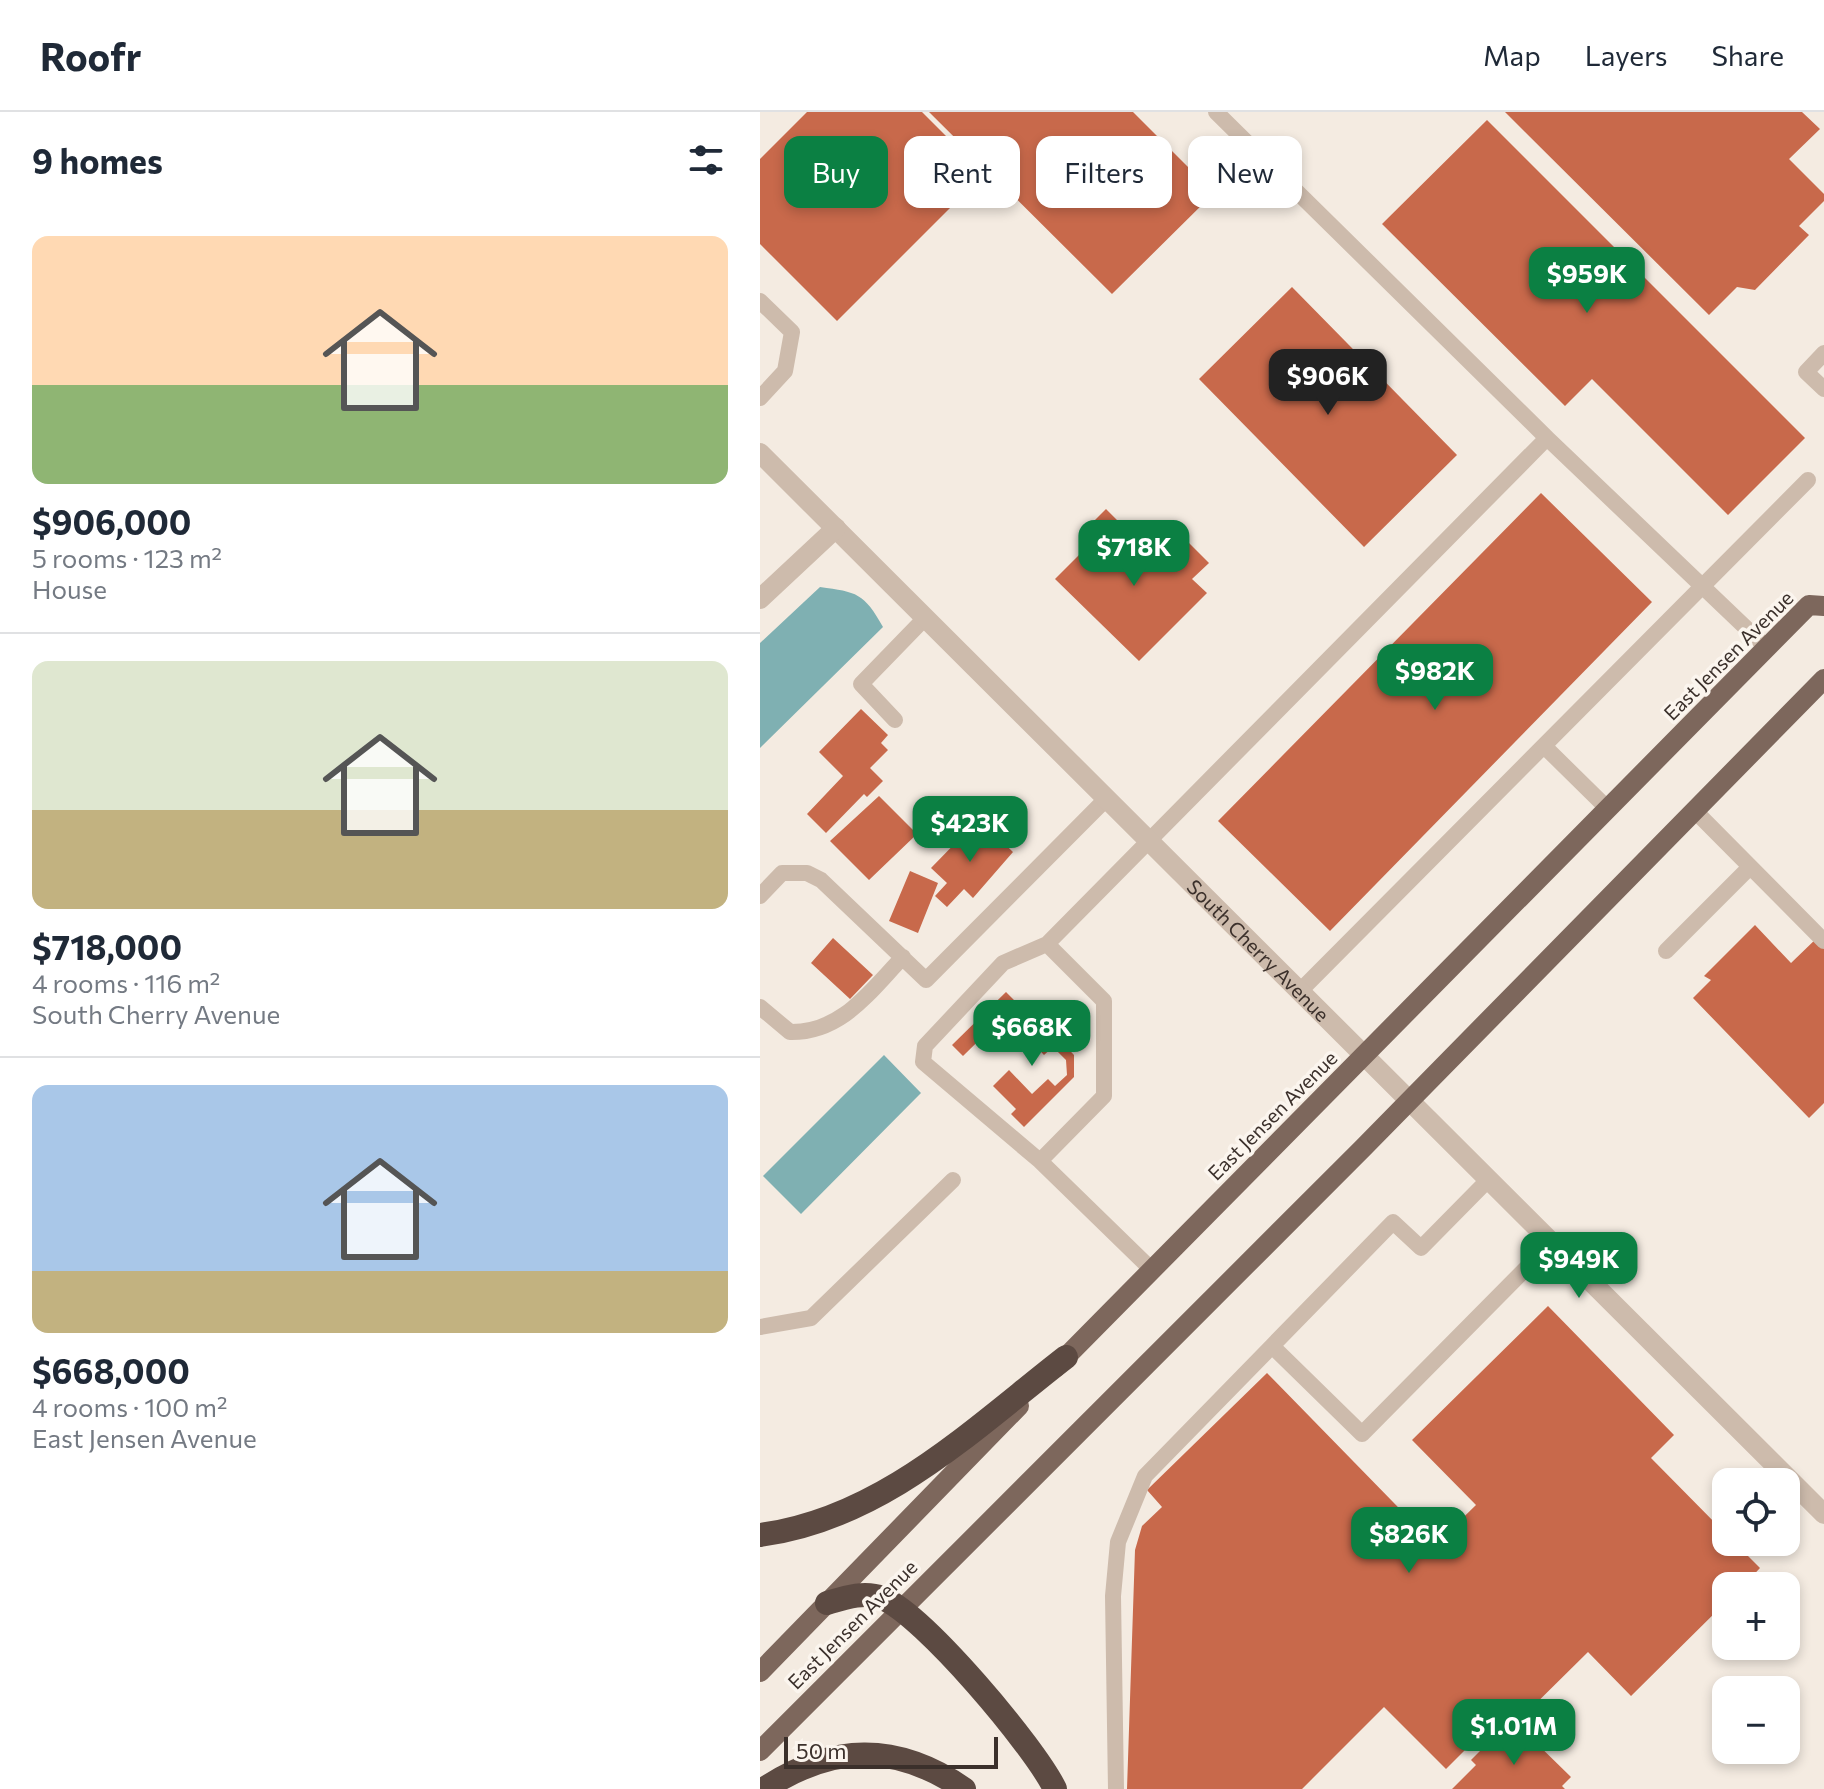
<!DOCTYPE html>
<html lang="en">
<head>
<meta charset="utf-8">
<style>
  :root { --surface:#fff; --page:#f6f6f7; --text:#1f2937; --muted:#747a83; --line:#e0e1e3; --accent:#0b8043 }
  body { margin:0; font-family:Commissioner,sans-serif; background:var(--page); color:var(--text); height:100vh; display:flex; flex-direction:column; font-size:30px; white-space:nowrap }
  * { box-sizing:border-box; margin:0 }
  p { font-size:26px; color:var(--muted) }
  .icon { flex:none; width:44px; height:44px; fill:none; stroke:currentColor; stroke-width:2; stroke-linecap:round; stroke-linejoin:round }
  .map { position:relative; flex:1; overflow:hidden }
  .panel { display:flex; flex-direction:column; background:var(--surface); width:760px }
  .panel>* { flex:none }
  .top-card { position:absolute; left:24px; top:24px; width:760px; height:72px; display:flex; gap:16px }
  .buttons { position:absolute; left:952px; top:1356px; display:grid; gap:16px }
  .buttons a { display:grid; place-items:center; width:88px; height:88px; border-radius:16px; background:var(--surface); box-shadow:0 4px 12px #0003; font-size:40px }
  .scale { position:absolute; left:24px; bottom:20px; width:214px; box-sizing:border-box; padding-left:8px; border:4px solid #3b302b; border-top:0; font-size:22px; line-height:28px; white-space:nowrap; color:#3b302b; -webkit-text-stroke:6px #fbf5ee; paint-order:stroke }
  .price { position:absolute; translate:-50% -68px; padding:0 18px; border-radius:16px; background:var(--accent); color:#fff; font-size:26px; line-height:52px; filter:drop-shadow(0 2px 4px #0008) }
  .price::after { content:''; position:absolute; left:50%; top:48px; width:24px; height:18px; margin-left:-12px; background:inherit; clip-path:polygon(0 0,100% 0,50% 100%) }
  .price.on { background:#222; color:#fff }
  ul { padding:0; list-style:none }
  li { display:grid; align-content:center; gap:16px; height:424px; padding:0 32px }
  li+li { border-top:2px solid var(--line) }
  li span { display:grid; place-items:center; height:248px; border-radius:16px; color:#555 }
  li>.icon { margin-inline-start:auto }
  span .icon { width:144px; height:144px; fill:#fffc; stroke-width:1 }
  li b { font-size:34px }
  h2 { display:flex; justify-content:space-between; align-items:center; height:96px; padding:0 32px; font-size:34px }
  .pill { padding:0 28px; border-radius:16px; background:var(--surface); box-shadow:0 4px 12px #0003; font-size:28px; line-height:72px }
  .pill.on { background:var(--accent); color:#fff }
  header { display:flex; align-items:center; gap:48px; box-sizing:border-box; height:112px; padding:0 40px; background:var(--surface); border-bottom:2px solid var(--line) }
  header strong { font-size:38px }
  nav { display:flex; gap:44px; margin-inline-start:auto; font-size:28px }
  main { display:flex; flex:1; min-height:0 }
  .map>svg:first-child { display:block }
</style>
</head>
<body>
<header>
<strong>Roofr</strong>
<nav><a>Map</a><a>Layers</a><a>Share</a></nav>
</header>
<main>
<section class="panel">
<h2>9 homes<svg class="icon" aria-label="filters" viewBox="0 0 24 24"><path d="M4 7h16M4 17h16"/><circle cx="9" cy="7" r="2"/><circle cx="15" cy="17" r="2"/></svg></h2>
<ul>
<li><span style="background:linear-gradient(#ffd9b3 60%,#8fb573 0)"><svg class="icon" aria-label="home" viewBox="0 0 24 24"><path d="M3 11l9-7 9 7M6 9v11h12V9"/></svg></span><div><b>$906,000</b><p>5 rooms · 123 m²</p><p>House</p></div></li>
<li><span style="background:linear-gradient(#dfe7d0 60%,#c2b280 0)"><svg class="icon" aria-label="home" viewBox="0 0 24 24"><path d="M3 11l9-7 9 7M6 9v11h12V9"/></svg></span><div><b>$718,000</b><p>4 rooms · 116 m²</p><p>South Cherry Avenue</p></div></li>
<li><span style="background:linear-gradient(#a9c7e8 75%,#c2b280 0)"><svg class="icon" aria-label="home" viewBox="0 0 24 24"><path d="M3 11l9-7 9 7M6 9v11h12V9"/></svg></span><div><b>$668,000</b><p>4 rooms · 100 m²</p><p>East Jensen Avenue</p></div></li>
</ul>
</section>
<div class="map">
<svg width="1064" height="1677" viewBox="0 0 1064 1677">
  <rect width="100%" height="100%" fill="#f4ebe1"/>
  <path fill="#7fb0b2" d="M60,475C97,480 104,481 123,515L0,636V531Z
    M124,943L161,981L41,1102L3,1064Z"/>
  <path fill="#c8694b" d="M47,0H162L224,62L77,209L0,132V47Z
    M169,0H373L454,81L352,182Z
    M745,0H1042L1060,17L1029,47L1064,82V89L1039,114L1049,123L995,178L977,175L949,203Z
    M727,8L1045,326L968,403L832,267L805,294L622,112Z
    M532,175L697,343L604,435L439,267Z
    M781,381L892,490L570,819L458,709Z
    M346,397L359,410L349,420L388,459L422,424L449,451L432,467L447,481L379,549L295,467L337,425L328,415Z
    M101,597L128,623L121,631L128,638L110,656L123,669L107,685L104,682L66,721L47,702L83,664L59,640Z
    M119,684L157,722L109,768L70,729Z
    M225,713L253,740L213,786L204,777L187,795L175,784L187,771L171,756L211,715L217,721Z
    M150,759L178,771L158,821L129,809Z
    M995,813L1031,851L1059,824L1064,829V991L1049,1006L933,886L951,868L944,864Z
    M73,826L113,863L90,887L51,851Z
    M246,880L257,891L203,944L192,933Z
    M269,896L314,943V965L264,1015L251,1002L256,997L233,974L249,958L272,982L288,967L295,974L307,963L306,948L293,935L284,943L266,924L250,940L238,927Z
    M788,1194L914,1323L891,1346L966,1422V1430H974L1000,1456L983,1474H966V1490L871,1584L828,1540L751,1616L739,1604L686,1657L624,1595L542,1677H367L375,1438L382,1414L402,1395L387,1378L507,1261L675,1433L716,1393L652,1328Z
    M739,1620L753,1634L766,1621L811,1665L802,1674L805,1677H692L716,1653L711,1648Z"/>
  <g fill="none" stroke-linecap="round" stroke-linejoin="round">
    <path stroke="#cdbbac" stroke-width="16" d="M0,189L32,220L25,259L0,286
      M1064,241L1046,260L1064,277
      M787,326L1007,536
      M135,608L101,572L166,505
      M784,634L848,697
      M935,699L1064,829
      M0,784L22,761H47L61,768L166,868L347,686
      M906,839L990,755
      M541,878L1048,368
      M0,895L30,920C82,921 110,879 143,845
      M280,1049L163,950L165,934L243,851L287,832
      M393,1159L280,1049L344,984V889L287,832L787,326L456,0
      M0,1215L51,1206L193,1068
      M512,1234L633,1110L661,1136L729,1067
      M356,1677L353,1484L358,1430L385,1364L512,1234L602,1322L792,1130"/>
    <g stroke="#cdbbac" stroke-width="20">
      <path id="s1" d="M0,341L1064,1402"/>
      <path d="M0,487L76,416"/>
    </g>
    <path stroke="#7d675c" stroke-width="20" d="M295,1256L1049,493L1064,494
      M0,1560L259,1294
      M0,1639L602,1037L1064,567"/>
    <path stroke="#5c4a42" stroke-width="24" d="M0,1423C122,1407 213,1317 306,1245
      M67,1491C84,1486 104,1479 122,1486C163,1502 275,1635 295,1677
      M4,1677C72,1632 136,1630 204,1677"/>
  </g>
  <g text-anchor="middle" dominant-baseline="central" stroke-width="7" stroke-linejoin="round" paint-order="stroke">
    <g font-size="20" fill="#3b302b" stroke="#fbf5ee">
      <text transform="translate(968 543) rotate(-45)">East Jensen Avenue</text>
      <text stroke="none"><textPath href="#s1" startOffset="704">South Cherry Avenue</textPath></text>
      <text transform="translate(512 1003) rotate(-45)">East Jensen Avenue</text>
      <text transform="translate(92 1512) rotate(-45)">East Jensen Avenue</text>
    </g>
  </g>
</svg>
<div class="buttons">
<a><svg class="icon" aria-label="locate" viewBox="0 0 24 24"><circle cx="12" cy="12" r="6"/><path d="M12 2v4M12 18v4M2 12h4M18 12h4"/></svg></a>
<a>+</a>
<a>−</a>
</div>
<div class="scale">50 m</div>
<b class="price" style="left:827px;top:203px">$959K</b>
<b class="price on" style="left:568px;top:305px">$906K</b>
<b class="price" style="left:374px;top:476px">$718K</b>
<b class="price" style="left:675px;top:600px">$982K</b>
<b class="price" style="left:210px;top:752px">$423K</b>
<b class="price" style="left:272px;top:956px">$668K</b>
<b class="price" style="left:819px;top:1188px">$949K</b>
<b class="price" style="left:649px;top:1463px">$826K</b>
<b class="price" style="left:754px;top:1655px">$1.01M</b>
<div class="top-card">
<a class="pill on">Buy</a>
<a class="pill">Rent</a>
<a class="pill">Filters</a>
<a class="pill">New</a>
</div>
</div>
</main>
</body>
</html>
